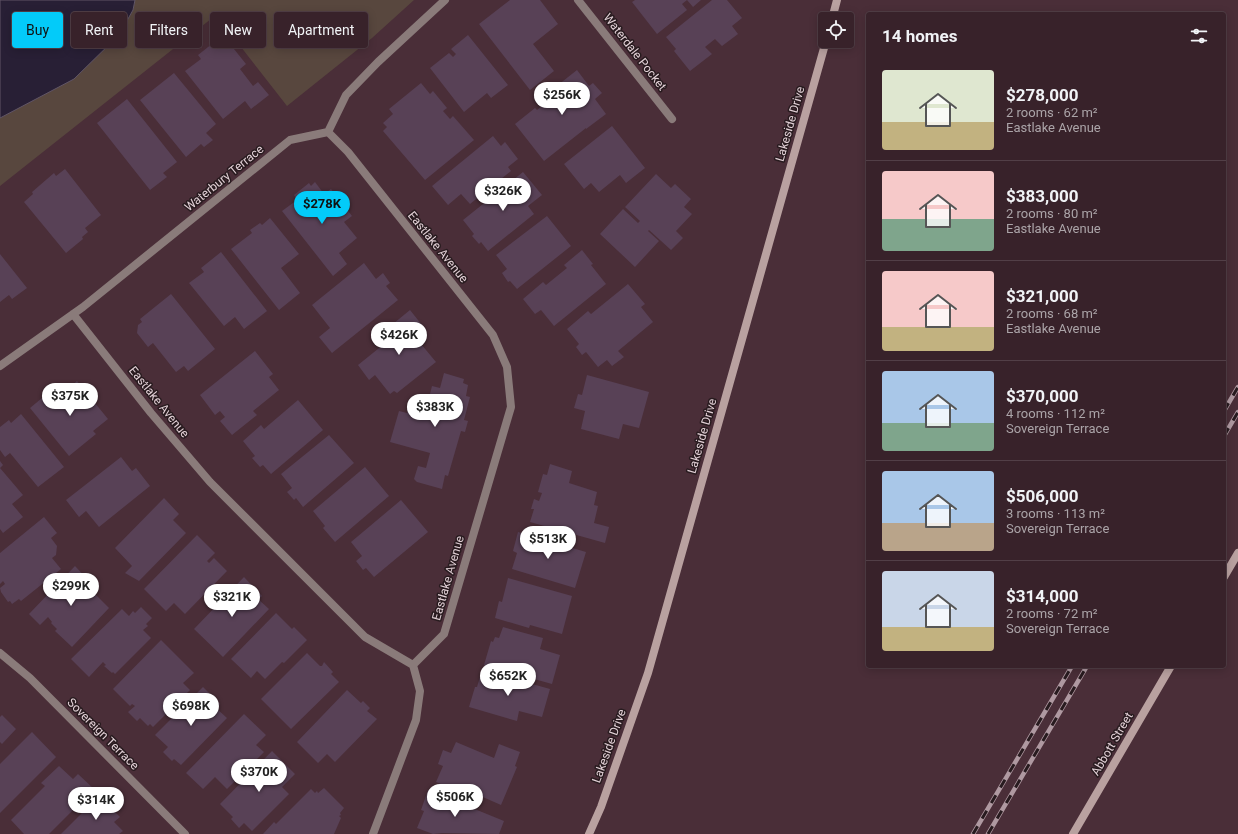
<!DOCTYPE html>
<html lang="en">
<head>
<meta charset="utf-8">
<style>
  :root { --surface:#38222a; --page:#3f2a32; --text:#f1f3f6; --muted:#aba4a8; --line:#523f47; --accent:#03cbf9 }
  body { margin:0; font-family:Roboto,sans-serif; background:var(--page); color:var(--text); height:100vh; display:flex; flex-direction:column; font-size:15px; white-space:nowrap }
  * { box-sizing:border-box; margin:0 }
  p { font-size:13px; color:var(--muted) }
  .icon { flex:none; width:22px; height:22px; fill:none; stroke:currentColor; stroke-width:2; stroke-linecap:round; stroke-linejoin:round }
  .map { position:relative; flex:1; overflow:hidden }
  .side { position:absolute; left:866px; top:12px; width:360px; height:656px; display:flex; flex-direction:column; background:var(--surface); border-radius:4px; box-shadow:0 2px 10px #0003,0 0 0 1px var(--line) }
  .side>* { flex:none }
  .hud { position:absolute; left:12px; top:12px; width:380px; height:36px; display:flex; gap:8px }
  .tools { position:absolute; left:818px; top:12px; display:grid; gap:8px }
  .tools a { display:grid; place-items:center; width:36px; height:36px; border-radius:4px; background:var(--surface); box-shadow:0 2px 10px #0003,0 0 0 1px var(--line); font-size:20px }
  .price { position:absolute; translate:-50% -34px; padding:0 9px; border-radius:14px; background:#fff; color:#222; font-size:13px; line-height:26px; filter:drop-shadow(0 1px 2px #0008) }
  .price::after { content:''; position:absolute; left:50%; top:24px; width:12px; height:9px; margin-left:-6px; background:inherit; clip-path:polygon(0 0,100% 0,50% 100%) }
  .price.current { background:var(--accent); color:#111 }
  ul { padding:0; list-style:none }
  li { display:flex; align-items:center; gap:12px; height:100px; padding:0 16px }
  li+li { border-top:1px solid var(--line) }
  li span { display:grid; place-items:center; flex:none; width:112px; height:80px; border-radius:4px; color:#555 }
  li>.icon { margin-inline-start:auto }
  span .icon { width:48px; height:48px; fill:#fffc; stroke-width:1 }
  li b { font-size:17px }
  h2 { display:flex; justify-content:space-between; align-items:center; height:48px; padding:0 16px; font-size:17px }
  .tag { padding:0 14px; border-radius:4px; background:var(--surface); box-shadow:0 2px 10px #0003,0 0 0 1px var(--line); font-size:14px; line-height:36px }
  .tag.current { background:var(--accent); color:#111 }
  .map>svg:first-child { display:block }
</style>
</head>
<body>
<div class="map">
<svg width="1238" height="834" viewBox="0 0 1238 834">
  <rect width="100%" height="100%" fill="#4a2e38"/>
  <path fill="#58473e" d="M0,0H414L372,38L287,106L216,15L0,186Z"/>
  <path fill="#281f35" stroke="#605566" d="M0,0H135L133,10L119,35L74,79L0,118Z"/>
  <path fill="#584156" d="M510,0H540L558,24L533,44L554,71L530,90L479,24Z
    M635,0H701L693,7L687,0L682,4L687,10L657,34L632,2Z
    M712,0H727L742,18L732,26L738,34L722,46L715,39L705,47L712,54L690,71L674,51L676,49L666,37Z
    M468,35L508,85L491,98L487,93L464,112L430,68L449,53L453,57L456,54L451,49Z
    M226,39L246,64L240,69L253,86L258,82L269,95L251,109L245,101L223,119L185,71L201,59L198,55L217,40L219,44Z
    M577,70L589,86L593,83L602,93L595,99L606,114L586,129V128L544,161L515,124L535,108L537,110L562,90L558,85Z
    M174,73L216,124L206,133L213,140L204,147L201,144L186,157L140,100Z
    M421,83L430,94L433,91L447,108L443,111L450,119L453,116L474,140L425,180L383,131L387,127L383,123L393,114L389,109Z
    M127,99L177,162L163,173L167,177L150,190L97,123Z
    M612,126L645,168L626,183L620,175L599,192L591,183L584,189L564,164Z
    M493,136L501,146L505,142L518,159L508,167L511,171L470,204L461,194L448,205L432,186Z
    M65,169L101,215L85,228L88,232L82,237L83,239L66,253L24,202L33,194L32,192L54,173L56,176Z
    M523,172L542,195L528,206L534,214L488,251L481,242L479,244L472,236L474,234L463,220Z
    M656,174L671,188L675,184L691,199L684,207L692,214L676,231L683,238L671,250L649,230L648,231L659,241L635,267L600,234L623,209L638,223L640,221L625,207Z
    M315,182L324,194L331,189L352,216L344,222L357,238L339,253L347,264L333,276L282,211L297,200L294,195L309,183L311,186Z
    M547,216L571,246L517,289L510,281L508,282L502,273L507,269L496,255Z
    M270,218L299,254L281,268L300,293L279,310L231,249L252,233L250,230L260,223L262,225Z
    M582,250L593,264L591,265L606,284L554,326L541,310L535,314L523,299L543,282L546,285L567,268L564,265Z
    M221,252L267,311L244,329L235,317L224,326L189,283L204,272L201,268Z
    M0,254L27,288L12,299L9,295L0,302Z
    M364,263L376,279L383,273L390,283L386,286L398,300L332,353L319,337L330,328L312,305Z
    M628,284L645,304L641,307L653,322L618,351L624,357L612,366L607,360L598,367L586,352L582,355L576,347L579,344L567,329L588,311L591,314Z
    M171,294L215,349L188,371L184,366L176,372L153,343L148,347L137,333L138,325L142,322L140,319Z
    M410,310L426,330L416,338L436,362L397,393L394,391L390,394L375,375L369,380L358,365L394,336L388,328Z
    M255,351L273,374L269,377L279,390L253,411L257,415L232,435L220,421L225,417L220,411L215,415L200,395Z
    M444,373L464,379L463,383L468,385L466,396L470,397L464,420L468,421L465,432L461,431L448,476L445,475L442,489L417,482L414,479L418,466L426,468L430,453L390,442L399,411L407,413L411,398L428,402L432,386L440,388Z
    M587,375L649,392L639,428L623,424L619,439L581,429L585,411L574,408L578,394L582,395Z
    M77,381L108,419L93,431L96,434L69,456L30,408L48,393L53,399L57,396L55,393L65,384L69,388Z
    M298,400L323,430L271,474L263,465L260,467L252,458L255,456L243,441L261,425L264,429Z
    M21,414L64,467L38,487L10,453L5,457L0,450V427L9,420L11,423Z
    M329,435L354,463L303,507L296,498L294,500L287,492L292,488L281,474Z
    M121,457L132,471L136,468L150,486L99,527L86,511L79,517L66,500Z
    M0,461L3,465L0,468L23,495L12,504L23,517L3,533L0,529Z
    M550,464L572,471L569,483L597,492L594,505L598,506L594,523L609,527L605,543L530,522L534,509H531L534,499L539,501L542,493L538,492L543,474L547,475Z
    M365,467L389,496L335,542L323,528L325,526L313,511Z
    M164,498L179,514L173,520L186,533L139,581L125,573L132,566L115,548Z
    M401,500L428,532L374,577L366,568L363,570L356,561L362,556L351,542Z
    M44,517L57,533L51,538L57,546L56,555L52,558L61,569L21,601L19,599L12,604L10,601L8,602L1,592L0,588L5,584L3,581L0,584V553Z
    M518,532L586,552L575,588L512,569L517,553L513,551Z
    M197,535L215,553L207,561L209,563L214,558L227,571L185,614L174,603L166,611L144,589Z
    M75,566L90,582L87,586L109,608L72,647L55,631L57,629L51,623L52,622L48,617L40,625L29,614Z
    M244,577L262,596L258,599L269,609L223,657L194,629Z
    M508,578L572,596L562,634L530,625L529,628L495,618L499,601L502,602Z
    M141,607L152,618L146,624L148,626L143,630L151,638L115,674L113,672L112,673L104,666L106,665L103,662L89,677L71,659L122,609L129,616L133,611L135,613Z
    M276,613L292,629L294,627L307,640L284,663L282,662L265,679L257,671L251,678L231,659Z
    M503,627L543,638L540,649L560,655L552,684L484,665L491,641L493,642L495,637L499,638Z
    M161,640L194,673L183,683L190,690L153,727L150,724L148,726L140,718L137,721L128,712L135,706L132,704L130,706L113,689Z
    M307,653L320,666H322L324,662L333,672L331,674L339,682L291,729L261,699Z
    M482,670L550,689L542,717L519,711L517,721L469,707L475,687H477Z
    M203,687L220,704L216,708L227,718L181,765L174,759L172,761L163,752L168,747L155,735Z
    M347,690L361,703L363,701L370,708L367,711L377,719L335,762L327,754L318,763L297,742Z
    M244,714L266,735L256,745L264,752L227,789L215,777L203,789L186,773Z
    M2,715L16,729L2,744L0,742V717Z
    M32,732L56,757L0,813V764Z
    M456,742L494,758L499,744L520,752L515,766L517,767L501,805L460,787L458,791L436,782L443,766L438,764L443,750L451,753Z
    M272,751L295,774L282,787L289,794L252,831L244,823L239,828L231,819L233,817L220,804Z
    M59,766L73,779L78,774L94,789L49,834H24L11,820L45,786L41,783Z
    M324,788L344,808L340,813L341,815L339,816L341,818L334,834H263L274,822L276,824L311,789L315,793L317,791L318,793Z
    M428,790L504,821L499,834L442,833L433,834L417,828L424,811L421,810Z
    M99,796L120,817L114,822L123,831L119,834H61Z"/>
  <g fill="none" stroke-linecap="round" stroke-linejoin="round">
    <path stroke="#8a7b7a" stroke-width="8" d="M578,0L672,119
      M328,132L348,152L493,335L507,367L511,407L444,634L413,665
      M328,132L346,95L378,62L445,0
      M73,314L151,413L210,482L365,637L413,665
      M0,366L83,307L290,140L328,132
      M0,653L30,678L185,834
      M373,834L416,720L420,691L413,665"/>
    <path stroke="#b9a1a0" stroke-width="8" d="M832,19L837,0
      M1224,577L1238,553
      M589,834L601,807L648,673L826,41
      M1073,834L1171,666"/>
    <defs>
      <path id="rail" d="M1224,411L1238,387
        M1224,436L1238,412
        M973,834L1072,666
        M988,834L1087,666"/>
    </defs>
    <use href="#rail" stroke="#af99a1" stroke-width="4.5"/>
    <use href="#rail" stroke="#281b1f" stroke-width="3" stroke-dasharray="9" stroke-linecap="butt"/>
  </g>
  <g text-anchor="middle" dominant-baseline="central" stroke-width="3" stroke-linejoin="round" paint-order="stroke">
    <g font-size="12" fill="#e4d2d8" stroke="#281b1f">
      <text transform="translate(635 52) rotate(52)">Waterdale Pocket</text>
      <text transform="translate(790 124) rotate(-74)">Lakeside Drive</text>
      <text transform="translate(224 178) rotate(-39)">Waterbury Terrace</text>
      <text transform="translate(438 247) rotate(51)">Eastlake Avenue</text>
      <text transform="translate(159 402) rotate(51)">Eastlake Avenue</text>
      <text transform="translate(702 436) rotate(-74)">Lakeside Drive</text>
      <text transform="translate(448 578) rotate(-74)">Eastlake Avenue</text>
      <text transform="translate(103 734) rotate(45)">Sovereign Terrace</text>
      <text transform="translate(1112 744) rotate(-60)">Abbott Street</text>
      <text transform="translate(609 746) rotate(-70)">Lakeside Drive</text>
    </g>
  </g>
</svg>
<div class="tools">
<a><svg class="icon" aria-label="locate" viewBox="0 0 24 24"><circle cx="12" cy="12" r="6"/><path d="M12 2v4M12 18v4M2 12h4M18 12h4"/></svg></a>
</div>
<b class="price" style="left:562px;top:116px">$256K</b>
<b class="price" style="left:503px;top:212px">$326K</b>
<b class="price current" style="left:322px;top:225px">$278K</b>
<b class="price" style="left:399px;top:356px">$426K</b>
<b class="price" style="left:70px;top:417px">$375K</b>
<b class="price" style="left:435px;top:428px">$383K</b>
<b class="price" style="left:548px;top:560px">$513K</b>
<b class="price" style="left:71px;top:607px">$299K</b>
<b class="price" style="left:232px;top:618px">$321K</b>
<b class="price" style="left:508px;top:697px">$652K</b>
<b class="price" style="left:191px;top:727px">$698K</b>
<b class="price" style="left:259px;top:793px">$370K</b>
<b class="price" style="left:455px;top:818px">$506K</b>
<b class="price" style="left:96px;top:821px">$314K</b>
<div class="hud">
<a class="tag current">Buy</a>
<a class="tag">Rent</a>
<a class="tag">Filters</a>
<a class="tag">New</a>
<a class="tag">Apartment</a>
</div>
<section class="side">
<h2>14 homes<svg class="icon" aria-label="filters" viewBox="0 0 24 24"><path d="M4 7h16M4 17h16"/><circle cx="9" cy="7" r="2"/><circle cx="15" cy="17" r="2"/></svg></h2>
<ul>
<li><span style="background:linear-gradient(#dfe7d0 65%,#c2b280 0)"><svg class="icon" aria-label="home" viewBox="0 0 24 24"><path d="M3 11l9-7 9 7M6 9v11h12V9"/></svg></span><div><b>$278,000</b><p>2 rooms · 62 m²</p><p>Eastlake Avenue</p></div></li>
<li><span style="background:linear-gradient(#f6c9c9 60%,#7fa58c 0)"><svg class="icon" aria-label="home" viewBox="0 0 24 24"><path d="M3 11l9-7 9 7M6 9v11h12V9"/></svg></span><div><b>$383,000</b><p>2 rooms · 80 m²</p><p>Eastlake Avenue</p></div></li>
<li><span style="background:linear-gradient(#f6c9c9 70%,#c2b280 0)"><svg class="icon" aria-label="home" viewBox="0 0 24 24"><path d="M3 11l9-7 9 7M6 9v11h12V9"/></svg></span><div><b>$321,000</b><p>2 rooms · 68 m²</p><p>Eastlake Avenue</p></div></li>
<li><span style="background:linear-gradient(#a9c7e8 65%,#7fa58c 0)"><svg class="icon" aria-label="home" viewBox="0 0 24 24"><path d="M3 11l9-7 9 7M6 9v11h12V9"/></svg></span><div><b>$370,000</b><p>4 rooms · 112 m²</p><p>Sovereign Terrace</p></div></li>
<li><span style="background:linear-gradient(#a9c7e8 65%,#b9a48a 0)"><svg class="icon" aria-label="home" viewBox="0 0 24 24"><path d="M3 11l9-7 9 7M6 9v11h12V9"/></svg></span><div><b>$506,000</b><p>3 rooms · 113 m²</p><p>Sovereign Terrace</p></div></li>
<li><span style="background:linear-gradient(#c9d6e8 70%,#c2b280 0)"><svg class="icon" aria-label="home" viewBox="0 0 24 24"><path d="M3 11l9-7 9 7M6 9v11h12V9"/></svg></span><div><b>$314,000</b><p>2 rooms · 72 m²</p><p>Sovereign Terrace</p></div></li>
</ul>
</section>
</div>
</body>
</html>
